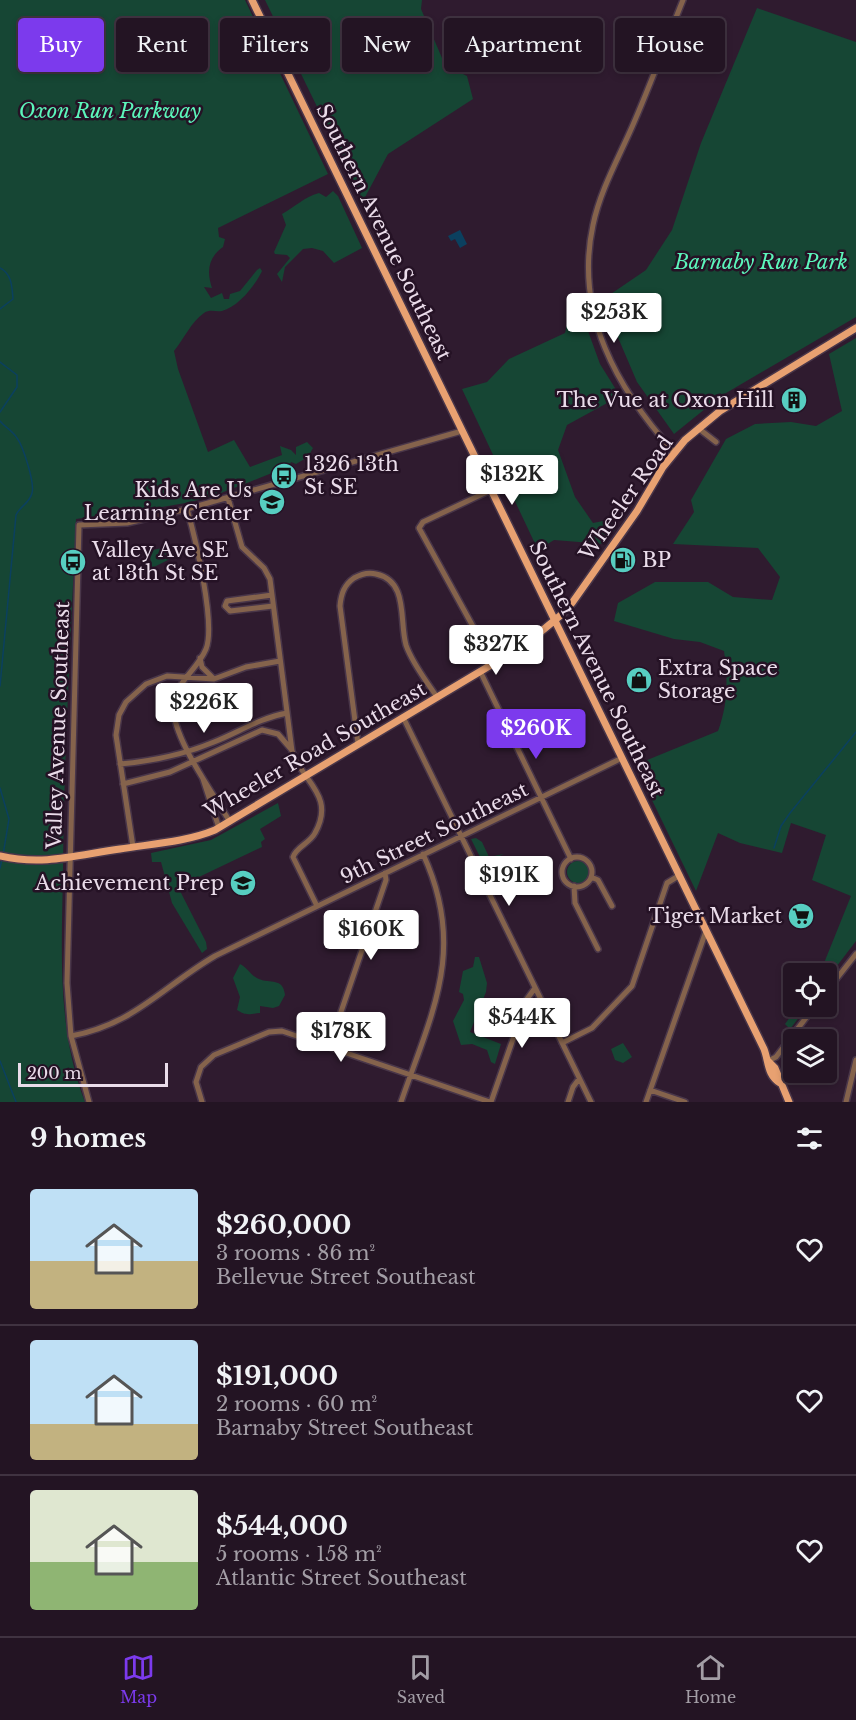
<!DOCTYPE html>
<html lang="en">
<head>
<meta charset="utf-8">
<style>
  :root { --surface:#231423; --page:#2b1d2b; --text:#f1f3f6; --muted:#a39ea6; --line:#403341; --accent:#7c3aed }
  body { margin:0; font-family:"Libre Baskerville",serif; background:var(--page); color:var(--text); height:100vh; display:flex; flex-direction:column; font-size:22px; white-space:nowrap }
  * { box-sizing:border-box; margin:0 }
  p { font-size:20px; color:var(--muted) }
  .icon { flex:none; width:33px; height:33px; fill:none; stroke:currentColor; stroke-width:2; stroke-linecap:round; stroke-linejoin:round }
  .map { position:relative; height:1102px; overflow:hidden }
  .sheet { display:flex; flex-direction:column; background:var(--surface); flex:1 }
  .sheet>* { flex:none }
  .top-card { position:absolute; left:18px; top:18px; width:820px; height:54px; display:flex; gap:12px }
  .fabs { position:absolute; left:783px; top:963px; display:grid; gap:12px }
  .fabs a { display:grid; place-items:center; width:54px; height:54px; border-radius:6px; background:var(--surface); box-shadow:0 3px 9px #0003,0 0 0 2px var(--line); font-size:30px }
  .scale { position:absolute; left:18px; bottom:15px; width:150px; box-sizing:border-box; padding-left:6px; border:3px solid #eadcea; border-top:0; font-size:16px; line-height:21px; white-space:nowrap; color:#eadcea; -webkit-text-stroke:4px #251225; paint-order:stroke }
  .price { position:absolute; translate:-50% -51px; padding:0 14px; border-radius:6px; background:#fff; color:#222; font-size:20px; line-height:39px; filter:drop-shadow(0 2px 3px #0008) }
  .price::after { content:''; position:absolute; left:50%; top:36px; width:18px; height:14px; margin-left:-9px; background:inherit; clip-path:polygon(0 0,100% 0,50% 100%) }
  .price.on { background:var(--accent); color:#fff }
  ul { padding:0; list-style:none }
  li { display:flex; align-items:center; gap:18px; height:150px; padding:0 30px }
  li+li { border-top:2px solid var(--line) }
  li span { display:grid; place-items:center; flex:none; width:168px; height:120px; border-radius:6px; color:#555 }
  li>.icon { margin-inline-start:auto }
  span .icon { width:72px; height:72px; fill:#fffc; stroke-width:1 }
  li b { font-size:26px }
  h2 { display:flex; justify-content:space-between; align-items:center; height:72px; padding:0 30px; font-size:26px }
  .pill { padding:0 21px; border-radius:6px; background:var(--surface); box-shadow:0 3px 9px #0003,0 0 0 2px var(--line); font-size:21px; line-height:54px }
  .pill.on { background:var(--accent); color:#fff }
  .tab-bar { display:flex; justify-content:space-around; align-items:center; height:84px; border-top:2px solid var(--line); background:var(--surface); font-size:16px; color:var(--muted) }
  .tab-bar a { display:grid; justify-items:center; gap:3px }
  .tab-bar .on { color:var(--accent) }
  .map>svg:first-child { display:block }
</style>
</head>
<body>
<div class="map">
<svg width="856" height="1102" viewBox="0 0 856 1102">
  <rect width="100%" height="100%" fill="#2f1b2f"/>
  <path fill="#164634" d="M0,0H245L328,174L218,228L219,237L225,239L223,247C209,257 206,270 212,288L204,287L211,298L222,293L224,299H229L230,294L240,291L257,270L260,268L262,271C255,286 238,307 222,311C215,312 210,309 204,313C191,322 184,339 174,351L178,369L208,452L234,440L250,467L282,455L280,446L291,450L296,455V447L307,442L313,448L308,457L296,464L291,462L289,467C258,477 230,492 198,500C157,510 116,512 76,519C71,636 64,752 63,869C62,948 56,1027 85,1102H0Z
    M265,0H422L421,9L445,65L467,76L473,99L388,154L363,201Z
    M757,8L856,42V317L721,396L674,434L637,382L602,300L646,270L672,230L701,143Z
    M333,191L338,196L362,248L334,263L323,251L312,248L303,249L285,267L282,282L277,274L290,258L287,255L275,254L274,252L286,225L282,214C295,207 304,197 319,193L326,197Z
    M576,317L584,320L600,364L620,396L567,425L558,450L575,497L593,523L608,520L617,527L604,544L554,540L538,550L462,389L487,382L509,359L565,333L568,320Z
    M856,338V941L827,979L826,974L820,973L851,896L812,880L826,835L791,823L782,853L740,843L718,833L696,891L635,765L718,731C728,704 728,680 724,651L700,642L674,639L614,621L618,603L655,582H708L733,597L772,600L780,577L758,548L673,544L694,512L691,500L726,439L755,424L791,422L816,426L842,411L829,354Z
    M170,546L174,557L152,568L149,551Z
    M278,803L281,816L260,829L265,839L261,842L262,847L178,887L206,942L207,949L202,953L172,903L161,862H152L151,853L211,840Z
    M476,838L482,842L489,857L504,854L483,863L471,839Z
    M567 872a11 11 0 1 1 22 0a11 11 0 1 1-22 0Z
    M475,957H479L487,983L486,992L470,1032L501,1044L495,1064L491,1062L487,1050L472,1044L461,1045L453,1021L464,1000L463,994L459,992L463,971L473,967Z
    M240,964C247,967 251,976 259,979C270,984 283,977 285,995L279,1006L273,1008L260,1006V1013C249,1014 246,1016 237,1010L240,997L233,978Z
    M798,1006L807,1007L790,1029L785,1024Z
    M623,1043L632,1057L623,1063L615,1060L611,1049Z"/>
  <path fill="#0b405f" d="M460,230L467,244L460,248L455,239L451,241L448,236Z"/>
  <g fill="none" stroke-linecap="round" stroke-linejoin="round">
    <path stroke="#0b405f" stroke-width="1.5" d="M0,268C12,274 12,287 13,299L0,309
      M0,362L17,375V387L0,412
      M0,421C5,427 13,431 17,438C23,446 35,483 32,493C30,503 20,506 16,515L0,686
      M0,788L9,819L3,855
      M774,848L781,826L790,813L856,732
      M0,868L2,859
      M0,1061L16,1102"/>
    <defs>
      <path id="minor" d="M698,428L716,442
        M674,452C617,389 574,313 593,225C600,191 618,159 632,127C650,86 666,42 683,0
        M491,490L423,522L419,528L493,663
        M228,498L242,547L264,568L270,579L292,751C302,782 336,795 315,833C310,843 296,847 293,857L317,906
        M187,509C195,537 216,624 206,649C196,673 171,683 174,713C176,742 214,795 230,822
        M272,595L227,601L225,606L230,611L273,606
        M200,658L202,667L213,678
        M480,671L571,859
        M403,717L591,1102
        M358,744L340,606C341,594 344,585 354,578C361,574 369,572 376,574C409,581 399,621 406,645C412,663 427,682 437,697
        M120,764C153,761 183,755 214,742C239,732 260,718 287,713
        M203,779L219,828
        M123,784L170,772L262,730L278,734L291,749
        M133,847L116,735L119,715L126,702L146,684L167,676L214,679L246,667L280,661
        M562 872a15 15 0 1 1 30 0a15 15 0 1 1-30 0Z
        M591,877L598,880L612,906
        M574,886L575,903L598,949
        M826,992L856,954
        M71,1036C135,1024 162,987 215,956L622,758
        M562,1043L592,1028L632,986L667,883L680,875
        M329,1047L386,880L385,873
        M768,1061L776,1057L815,1006
        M650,1090L685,1102
        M89,1102L71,1036L67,983L79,525L127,523L187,509L462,431
        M202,1102L196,1082L201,1067L214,1055L269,1032L282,1031L490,1102
        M401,1102C432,1012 467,949 423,854
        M491,1102L527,999L535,988
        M568,1102L573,1087L579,1079
        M646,1102L706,931
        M846,1102L856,1060"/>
      <path id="major" d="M252,0L764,1049C769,1062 767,1075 780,1083
        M0,856C44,866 77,855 120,849C151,844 186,842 215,830L526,644L561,615L572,603L637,511L663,467L685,440L720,411L856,328
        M768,1061L775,1068L789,1102"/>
    </defs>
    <use href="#minor" stroke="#493649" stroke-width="8"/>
    <use href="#major" stroke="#493649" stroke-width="10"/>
    <use href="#minor" stroke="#85634c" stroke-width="5"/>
    <use href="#major" stroke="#e8a171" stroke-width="7"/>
  </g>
  <defs>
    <symbol id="building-disc" viewBox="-11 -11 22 22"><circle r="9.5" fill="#57cec1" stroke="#251225"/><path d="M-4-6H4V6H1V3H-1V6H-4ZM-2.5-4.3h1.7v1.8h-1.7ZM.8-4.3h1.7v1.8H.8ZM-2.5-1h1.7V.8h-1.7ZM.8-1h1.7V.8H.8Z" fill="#111"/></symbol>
    <symbol id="bus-disc" viewBox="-11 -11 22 22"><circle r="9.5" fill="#57cec1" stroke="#251225"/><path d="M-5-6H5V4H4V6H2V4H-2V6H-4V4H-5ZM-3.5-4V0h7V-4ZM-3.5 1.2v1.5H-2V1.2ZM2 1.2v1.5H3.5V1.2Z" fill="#111"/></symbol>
    <symbol id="school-disc" viewBox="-11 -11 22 22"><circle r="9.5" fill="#57cec1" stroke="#251225"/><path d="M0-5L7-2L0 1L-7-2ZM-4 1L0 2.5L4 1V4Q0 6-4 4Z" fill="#111"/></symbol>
    <symbol id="fuel-disc" viewBox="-11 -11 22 22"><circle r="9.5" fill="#57cec1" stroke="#251225"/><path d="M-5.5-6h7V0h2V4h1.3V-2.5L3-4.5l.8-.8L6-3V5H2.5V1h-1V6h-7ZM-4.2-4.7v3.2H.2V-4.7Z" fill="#111"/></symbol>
    <symbol id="shop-disc" viewBox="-11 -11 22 22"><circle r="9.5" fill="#57cec1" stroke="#251225"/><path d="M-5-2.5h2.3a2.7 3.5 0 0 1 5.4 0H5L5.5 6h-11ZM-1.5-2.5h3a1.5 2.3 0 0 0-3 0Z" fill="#111"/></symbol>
    <symbol id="supermarket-disc" viewBox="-11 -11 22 22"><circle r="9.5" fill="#57cec1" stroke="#251225"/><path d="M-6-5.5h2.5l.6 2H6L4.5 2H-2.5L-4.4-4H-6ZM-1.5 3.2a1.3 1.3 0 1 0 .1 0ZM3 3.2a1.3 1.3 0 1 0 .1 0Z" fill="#111"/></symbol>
  </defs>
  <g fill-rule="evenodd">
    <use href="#building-disc" x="779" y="385" width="30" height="30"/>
    <use href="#bus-disc" x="269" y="461" width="30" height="30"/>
    <use href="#school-disc" x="257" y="487" width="30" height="30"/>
    <use href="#fuel-disc" x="608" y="545" width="30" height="30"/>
    <use href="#bus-disc" x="58" y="547" width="30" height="30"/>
    <use href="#shop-disc" x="624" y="665" width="30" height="30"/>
    <use href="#school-disc" x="228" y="868" width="30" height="30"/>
    <use href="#supermarket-disc" x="786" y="901" width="30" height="30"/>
  </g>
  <g text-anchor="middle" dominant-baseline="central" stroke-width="5" stroke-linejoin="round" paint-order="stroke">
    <g font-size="20" font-style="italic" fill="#5cf6bb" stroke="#251225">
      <text x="110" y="111">Oxon Run Parkway</text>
      <text x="761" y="262">Barnaby Run Park</text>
    </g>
    <g font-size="20" fill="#eadcea" stroke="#251225">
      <text transform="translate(384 232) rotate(64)">Southern Avenue Southeast</text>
      <text transform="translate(626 498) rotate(-55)">Wheeler Road</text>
      <text transform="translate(597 669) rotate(64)">Southern Avenue Southeast</text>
      <text transform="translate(58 725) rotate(-88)">Valley Avenue Southeast</text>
      <text transform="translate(315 750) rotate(-30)">Wheeler Road Southeast</text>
      <text transform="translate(434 833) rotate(-26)">9th Street Southeast</text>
    </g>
    <g font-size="20" fill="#eadcea" stroke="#251225" text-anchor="end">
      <text x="774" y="400">The Vue at Oxon Hill</text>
      <text x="304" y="464" text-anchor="start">1326 13th<tspan x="304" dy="23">St SE</tspan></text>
      <text x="252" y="490">Kids Are Us<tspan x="252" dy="23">Learning Center</tspan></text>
      <text x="92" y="550" text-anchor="start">Valley Ave SE<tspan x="92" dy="23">at 13th St SE</tspan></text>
      <text x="642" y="560" text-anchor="start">BP</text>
      <text x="658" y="668" text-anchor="start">Extra Space<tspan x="658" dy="23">Storage</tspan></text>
      <text x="224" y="883">Achievement Prep</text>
      <text x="782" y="916">Tiger Market</text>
    </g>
  </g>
</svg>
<div class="fabs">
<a><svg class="icon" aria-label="locate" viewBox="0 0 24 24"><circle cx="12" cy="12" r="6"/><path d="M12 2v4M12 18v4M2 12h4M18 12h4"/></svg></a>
<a><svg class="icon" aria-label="layers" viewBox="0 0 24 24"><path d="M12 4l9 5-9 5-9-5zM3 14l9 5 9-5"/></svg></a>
</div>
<div class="scale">200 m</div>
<b class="price" style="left:614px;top:344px">$253K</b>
<b class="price" style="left:512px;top:506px">$132K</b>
<b class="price" style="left:496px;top:676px">$327K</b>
<b class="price" style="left:204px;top:734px">$226K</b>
<b class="price on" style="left:536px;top:760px">$260K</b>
<b class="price" style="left:509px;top:907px">$191K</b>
<b class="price" style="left:371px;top:961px">$160K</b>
<b class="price" style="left:522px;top:1049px">$544K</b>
<b class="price" style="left:341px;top:1063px">$178K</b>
<div class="top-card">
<a class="pill on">Buy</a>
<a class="pill">Rent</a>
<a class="pill">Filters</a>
<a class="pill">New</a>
<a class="pill">Apartment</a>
<a class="pill">House</a>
</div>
</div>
<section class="sheet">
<h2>9 homes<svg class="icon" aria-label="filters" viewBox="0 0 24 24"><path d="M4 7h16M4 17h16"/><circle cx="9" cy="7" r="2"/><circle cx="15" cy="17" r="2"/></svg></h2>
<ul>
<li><span style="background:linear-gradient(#bfe0f5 60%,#c2b280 0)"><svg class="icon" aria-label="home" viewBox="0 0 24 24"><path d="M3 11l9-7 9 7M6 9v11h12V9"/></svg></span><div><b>$260,000</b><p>3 rooms · 86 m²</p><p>Bellevue Street Southeast</p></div><svg class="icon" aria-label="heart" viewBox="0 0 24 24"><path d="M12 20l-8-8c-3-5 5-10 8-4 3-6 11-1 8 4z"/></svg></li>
<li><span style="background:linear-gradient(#bfe0f5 70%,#c2b280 0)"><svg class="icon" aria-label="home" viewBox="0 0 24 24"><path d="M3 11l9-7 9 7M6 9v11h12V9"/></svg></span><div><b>$191,000</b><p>2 rooms · 60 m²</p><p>Barnaby Street Southeast</p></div><svg class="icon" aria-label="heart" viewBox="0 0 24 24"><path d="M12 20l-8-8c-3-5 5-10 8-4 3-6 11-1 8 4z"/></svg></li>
<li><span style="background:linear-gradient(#dfe7d0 60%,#8fb573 0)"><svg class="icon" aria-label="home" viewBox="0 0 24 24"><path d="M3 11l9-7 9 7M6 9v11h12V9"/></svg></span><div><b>$544,000</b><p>5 rooms · 158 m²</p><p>Atlantic Street Southeast</p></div><svg class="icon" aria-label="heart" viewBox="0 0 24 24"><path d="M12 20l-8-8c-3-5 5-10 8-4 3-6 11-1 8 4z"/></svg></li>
</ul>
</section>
<nav class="tab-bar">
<a class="on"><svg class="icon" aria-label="map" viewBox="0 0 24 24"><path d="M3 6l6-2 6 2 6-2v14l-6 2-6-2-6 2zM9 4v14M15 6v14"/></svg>Map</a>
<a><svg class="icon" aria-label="saved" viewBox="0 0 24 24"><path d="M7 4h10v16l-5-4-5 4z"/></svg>Saved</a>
<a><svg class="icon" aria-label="home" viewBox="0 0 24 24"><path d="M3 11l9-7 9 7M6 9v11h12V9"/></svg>Home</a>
</nav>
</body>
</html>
